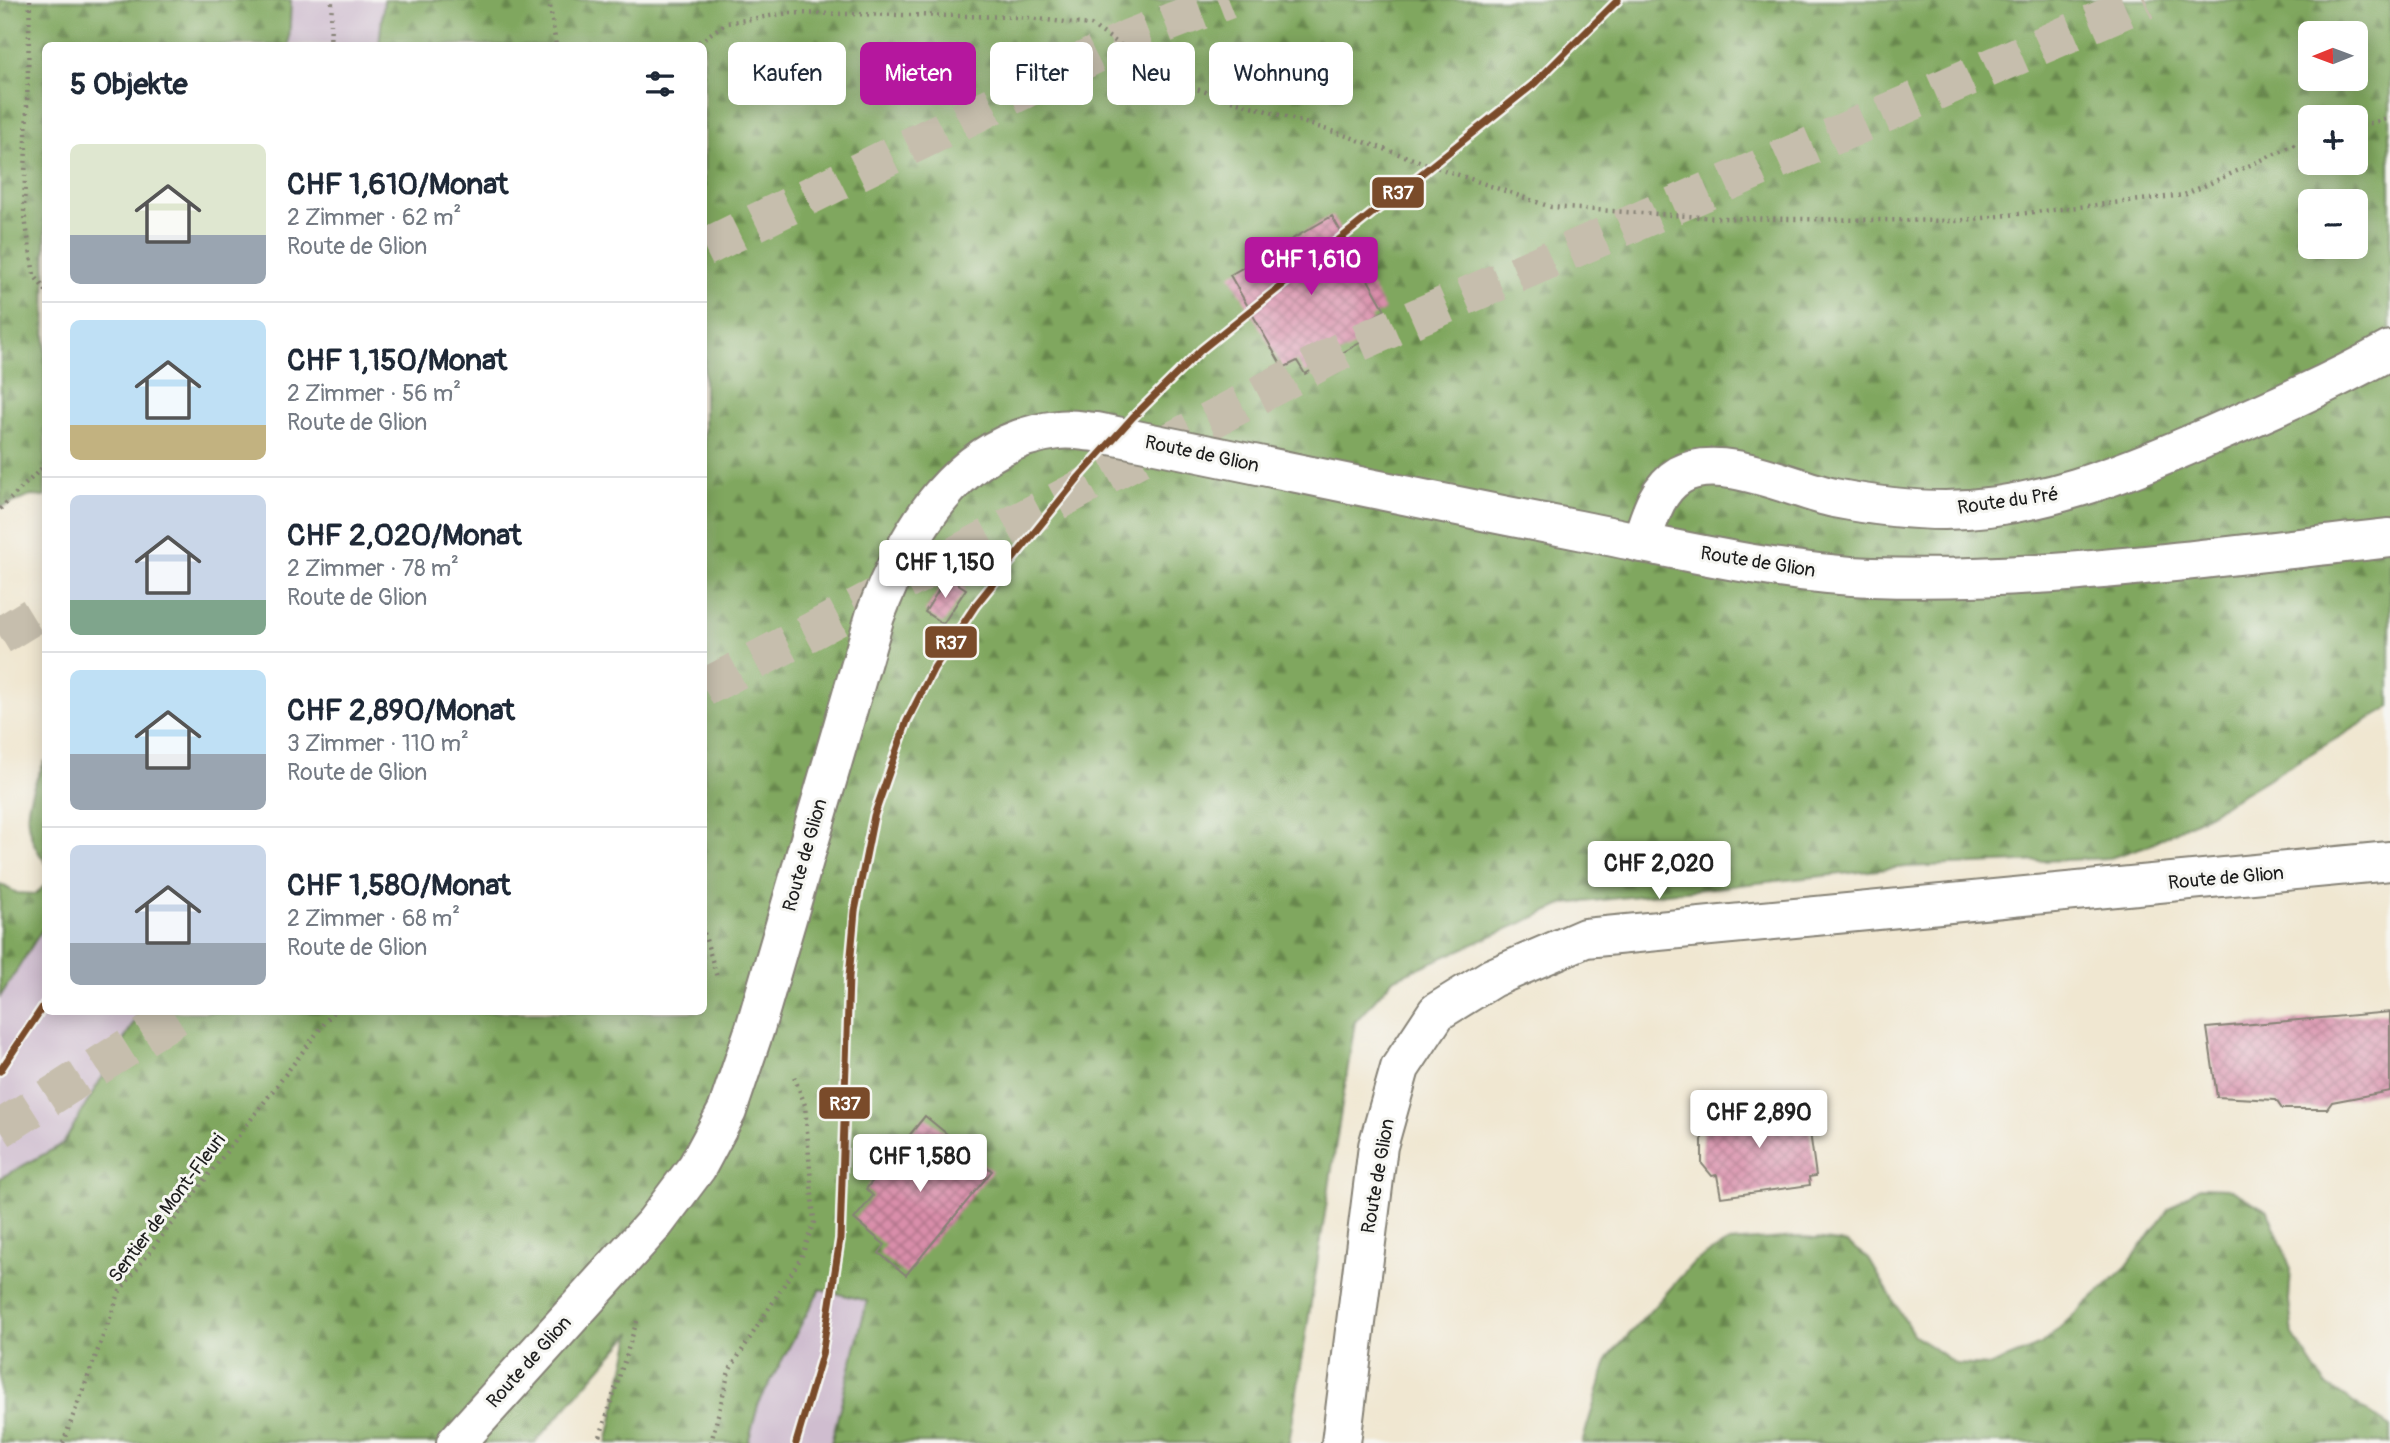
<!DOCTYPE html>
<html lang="de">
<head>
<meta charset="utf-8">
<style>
  :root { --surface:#fff; --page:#f2f2f3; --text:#1f2937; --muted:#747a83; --line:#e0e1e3; --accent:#b5179e }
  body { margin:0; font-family:Pangolin,sans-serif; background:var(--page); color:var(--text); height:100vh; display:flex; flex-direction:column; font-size:26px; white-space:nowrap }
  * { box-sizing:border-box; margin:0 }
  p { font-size:23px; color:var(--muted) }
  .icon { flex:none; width:38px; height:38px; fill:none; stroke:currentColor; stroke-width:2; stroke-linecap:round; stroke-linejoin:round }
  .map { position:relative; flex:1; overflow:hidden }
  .side { position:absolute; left:42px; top:42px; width:665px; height:973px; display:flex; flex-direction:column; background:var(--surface); border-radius:10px; box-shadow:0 4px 18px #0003 }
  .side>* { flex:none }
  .banner { position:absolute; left:728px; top:42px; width:665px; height:63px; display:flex; gap:14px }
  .needle { width:46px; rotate:269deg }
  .fabs { position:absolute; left:2298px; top:21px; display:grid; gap:14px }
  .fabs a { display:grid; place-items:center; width:70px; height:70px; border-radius:10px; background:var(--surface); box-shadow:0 4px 18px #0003; font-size:35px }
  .price { position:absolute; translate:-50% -60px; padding:0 16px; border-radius:7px; background:#fff; color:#222; font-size:23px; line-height:46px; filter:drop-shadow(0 2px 4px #0008) }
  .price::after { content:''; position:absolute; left:50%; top:42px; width:21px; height:16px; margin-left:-10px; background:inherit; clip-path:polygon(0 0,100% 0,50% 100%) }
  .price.current { background:var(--accent); color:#fff }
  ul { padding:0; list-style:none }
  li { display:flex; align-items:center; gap:21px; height:175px; padding:0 28px }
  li+li { border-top:2px solid var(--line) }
  li span { display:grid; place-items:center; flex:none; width:196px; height:140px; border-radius:10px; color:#555 }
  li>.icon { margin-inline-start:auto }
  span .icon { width:84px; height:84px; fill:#fffc; stroke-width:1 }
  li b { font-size:30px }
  h2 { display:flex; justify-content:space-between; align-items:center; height:84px; padding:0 28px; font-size:30px }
  .pill { padding:0 24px; border-radius:10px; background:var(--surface); box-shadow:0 4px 18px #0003; font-size:24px; line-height:63px }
  .pill.current { background:var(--accent); color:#fff }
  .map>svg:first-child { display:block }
</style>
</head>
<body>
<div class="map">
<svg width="2390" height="1443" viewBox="0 0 2390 1443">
  <defs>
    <pattern id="forest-firs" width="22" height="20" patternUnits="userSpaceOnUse" patternTransform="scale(1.75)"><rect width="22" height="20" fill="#80a75e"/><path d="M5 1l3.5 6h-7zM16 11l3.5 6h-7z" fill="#68874d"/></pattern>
    <pattern id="building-cross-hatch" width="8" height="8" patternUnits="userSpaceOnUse" patternTransform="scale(1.75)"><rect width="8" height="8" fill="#d98eaa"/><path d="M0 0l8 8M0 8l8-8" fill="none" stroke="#af738a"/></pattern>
  </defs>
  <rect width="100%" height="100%" fill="#f6f6f2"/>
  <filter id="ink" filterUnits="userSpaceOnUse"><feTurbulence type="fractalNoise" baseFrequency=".0143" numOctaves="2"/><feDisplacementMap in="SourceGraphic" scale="14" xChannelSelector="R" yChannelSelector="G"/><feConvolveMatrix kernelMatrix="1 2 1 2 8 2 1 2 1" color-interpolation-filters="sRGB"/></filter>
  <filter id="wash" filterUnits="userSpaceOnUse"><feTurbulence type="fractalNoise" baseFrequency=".00686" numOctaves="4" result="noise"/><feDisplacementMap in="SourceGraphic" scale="28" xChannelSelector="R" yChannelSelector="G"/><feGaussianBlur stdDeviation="1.57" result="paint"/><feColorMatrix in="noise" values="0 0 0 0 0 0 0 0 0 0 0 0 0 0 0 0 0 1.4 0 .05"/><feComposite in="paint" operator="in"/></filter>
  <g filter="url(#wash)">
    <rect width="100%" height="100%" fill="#f0e7d1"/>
    <path fill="#cfbdcf" d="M291,0H384L379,45H289Z
      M45,925L46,1012H140L63,1144L0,1178V997Z
      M820,1289L867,1301L831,1443H748L758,1405Z"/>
    <path fill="url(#forest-firs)" stroke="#4e623d" stroke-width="2" fill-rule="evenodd" d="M0,0H291L289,45L46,46L45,497L31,496L1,507Z
      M384,0H2390V707L2203,817L2149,845L2110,858L1906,867L1565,904L1393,979L1355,1022L1289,1443H831L867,1301L820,1289L758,1405L748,1443H607L632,1332L535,1443H0V1178L63,1144L140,1012H704V46L379,45ZM2310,33H2356V79H2310ZM2310,117H2356V163H2310ZM2310,201H2356V247H2310Z
      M45,761V862C18,825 26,800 45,761Z
      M0,884L17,893L36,894L46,884L45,925L0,997Z
      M2199,1187L2228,1188L2268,1211L2291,1269L2289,1301L2293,1335L2325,1384L2390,1427V1443H1582L1608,1358L1694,1262L1729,1242L1798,1237L1847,1243L1869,1259L1913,1334L1956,1364L1989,1366L2041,1345L2126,1267L2169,1209Z"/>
    <g id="blocks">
      <path fill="url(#building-cross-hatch)" d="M1332,216L1385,310L1371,318L1379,332L1305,374L1297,361L1283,368L1230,275Z
        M947,577L966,589L943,624L925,612Z
        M2390,1012V1091L2332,1102L2327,1109H2282L2276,1100L2217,1097L2207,1028Z
        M1799,1104L1800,1111L1807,1110L1816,1176L1809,1177L1810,1185L1721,1197L1717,1175L1712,1176L1702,1164V1123L1711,1121L1710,1116Z
        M925,1116L992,1171L906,1275L879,1253L885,1245L854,1219L873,1196L866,1189Z"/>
    </g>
  </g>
  <g filter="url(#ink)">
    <use href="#blocks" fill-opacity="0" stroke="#868276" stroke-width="2"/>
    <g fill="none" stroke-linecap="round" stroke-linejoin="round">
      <path stroke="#c6bead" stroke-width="38" stroke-dasharray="38 19" stroke-linecap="butt" d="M704,248L1129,38L1228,0
        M0,636L46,608
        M704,688L1349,347L2146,0
        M0,1129L183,1012"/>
      <defs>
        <path id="minor" d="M1641,543C1649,519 1656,489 1680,475C1720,452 1793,489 1834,498C1870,505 1908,510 1945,510C2036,509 2121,475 2203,439C2267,411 2329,384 2390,350"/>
        <path id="tertiary" d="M456,1443L655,1223L697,1167L727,1111L755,1028L875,616C907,532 959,441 1058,430C1070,428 1083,431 1096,432C1257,464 1418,499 1579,530C1675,549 1774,573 1872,577C2044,583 2219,556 2390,538
          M1341,1443L1378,1146L1400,1068L1437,1012L1492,978L1585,938L2390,861"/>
      </defs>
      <use href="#minor" stroke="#868276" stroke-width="42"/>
      <use href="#tertiary" stroke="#868276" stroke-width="42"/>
      <path stroke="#868276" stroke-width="4.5" stroke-dasharray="2 5" stroke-linecap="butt" d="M30,0L24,212L34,275L46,291
        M549,0L556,46
        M330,46L332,0
        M693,46L726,23L789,13L1019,17L1091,25L1177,83L1347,136L1551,207L1717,218L1956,221L2184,195L2310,138
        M2356,127L2390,118
        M0,509L46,464
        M922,631L938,636
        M704,933L717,977
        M63,1443L120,1291L333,1012
        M598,1443L637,1321
        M711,1443L729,1371L801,1258L814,1222L805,1105L794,1076"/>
      <use href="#minor" stroke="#fff" stroke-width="38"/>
      <use href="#tertiary" stroke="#fff" stroke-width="38"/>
      <defs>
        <path id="rail-1" d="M0,1071L46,1002
          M796,1443L822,1355L840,1239L849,977L855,911L874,816L907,721L934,668L975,606L1079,477L1133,417L1201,350L1535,83L1618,0"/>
      </defs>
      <use href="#rail-1" stroke="#f6f6f2" stroke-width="12"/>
      <use href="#rail-1" stroke="#7a4b2a" stroke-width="7"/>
    </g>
  </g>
  <g text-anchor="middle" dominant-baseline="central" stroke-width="6" stroke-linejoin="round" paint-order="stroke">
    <g font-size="19" fill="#1c1c1c" stroke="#f6f6f2">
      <text transform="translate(1202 454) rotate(12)">Route de Glion</text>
      <text transform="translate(2008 501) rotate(-8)">Route du Pré</text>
      <text transform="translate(1758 562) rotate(9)">Route de Glion</text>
      <text transform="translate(805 855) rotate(-74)">Route de Glion</text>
      <text transform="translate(2226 878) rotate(-5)">Route de Glion</text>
      <text transform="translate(1378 1176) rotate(-80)">Route de Glion</text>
      <text transform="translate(167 1208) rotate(-53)">Sentier de Mont-Fleuri</text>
      <text transform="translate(529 1362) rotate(-48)">Route de Glion</text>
    </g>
  </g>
  <g stroke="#f6f6f2" stroke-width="2.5">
    <rect x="1371" y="176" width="54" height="33" rx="7" fill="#7a4b2a"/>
    <rect x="924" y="625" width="54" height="34" rx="7" fill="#7a4b2a"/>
    <rect x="818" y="1086" width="53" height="34" rx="7" fill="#7a4b2a"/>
  </g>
  <g font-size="19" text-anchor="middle" font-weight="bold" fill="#fff">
    <text x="1398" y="199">R37</text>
    <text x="951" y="649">R37</text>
    <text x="845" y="1110">R37</text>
  </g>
</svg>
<div class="fabs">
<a><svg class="needle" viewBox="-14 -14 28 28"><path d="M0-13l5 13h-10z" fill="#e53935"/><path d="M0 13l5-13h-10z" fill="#747a83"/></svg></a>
<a>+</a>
<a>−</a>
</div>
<b class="price current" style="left:1311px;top:297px">CHF 1,610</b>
<b class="price" style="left:945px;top:600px">CHF 1,150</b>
<b class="price" style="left:1659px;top:901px">CHF 2,020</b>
<b class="price" style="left:1759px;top:1150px">CHF 2,890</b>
<b class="price" style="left:920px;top:1194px">CHF 1,580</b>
<div class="banner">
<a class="pill">Kaufen</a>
<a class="pill current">Mieten</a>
<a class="pill">Filter</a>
<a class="pill">Neu</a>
<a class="pill">Wohnung</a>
</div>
<section class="side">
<h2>5 Objekte<svg class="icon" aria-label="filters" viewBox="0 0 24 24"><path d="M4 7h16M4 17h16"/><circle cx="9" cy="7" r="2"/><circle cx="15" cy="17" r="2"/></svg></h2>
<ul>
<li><span style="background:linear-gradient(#dfe7d0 65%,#9aa5b1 0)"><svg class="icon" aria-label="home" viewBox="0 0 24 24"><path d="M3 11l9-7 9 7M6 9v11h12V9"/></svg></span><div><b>CHF 1,610/Monat</b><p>2 Zimmer · 62 m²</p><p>Route de Glion</p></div></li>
<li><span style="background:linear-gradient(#bfe0f5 75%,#c2b280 0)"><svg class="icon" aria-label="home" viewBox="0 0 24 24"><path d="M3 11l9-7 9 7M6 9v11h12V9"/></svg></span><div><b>CHF 1,150/Monat</b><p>2 Zimmer · 56 m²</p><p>Route de Glion</p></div></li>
<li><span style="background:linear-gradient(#c9d6e8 75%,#7fa58c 0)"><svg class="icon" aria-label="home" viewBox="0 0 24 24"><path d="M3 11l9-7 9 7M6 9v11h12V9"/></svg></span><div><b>CHF 2,020/Monat</b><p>2 Zimmer · 78 m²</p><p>Route de Glion</p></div></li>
<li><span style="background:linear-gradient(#bfe0f5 60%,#9aa5b1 0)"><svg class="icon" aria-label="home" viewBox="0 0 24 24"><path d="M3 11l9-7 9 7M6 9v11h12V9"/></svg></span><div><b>CHF 2,890/Monat</b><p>3 Zimmer · 110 m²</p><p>Route de Glion</p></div></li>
<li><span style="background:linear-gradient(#c9d6e8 70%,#9aa5b1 0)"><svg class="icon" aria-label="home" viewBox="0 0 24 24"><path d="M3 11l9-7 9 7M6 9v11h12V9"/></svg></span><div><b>CHF 1,580/Monat</b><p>2 Zimmer · 68 m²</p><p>Route de Glion</p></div></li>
</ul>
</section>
</div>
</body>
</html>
